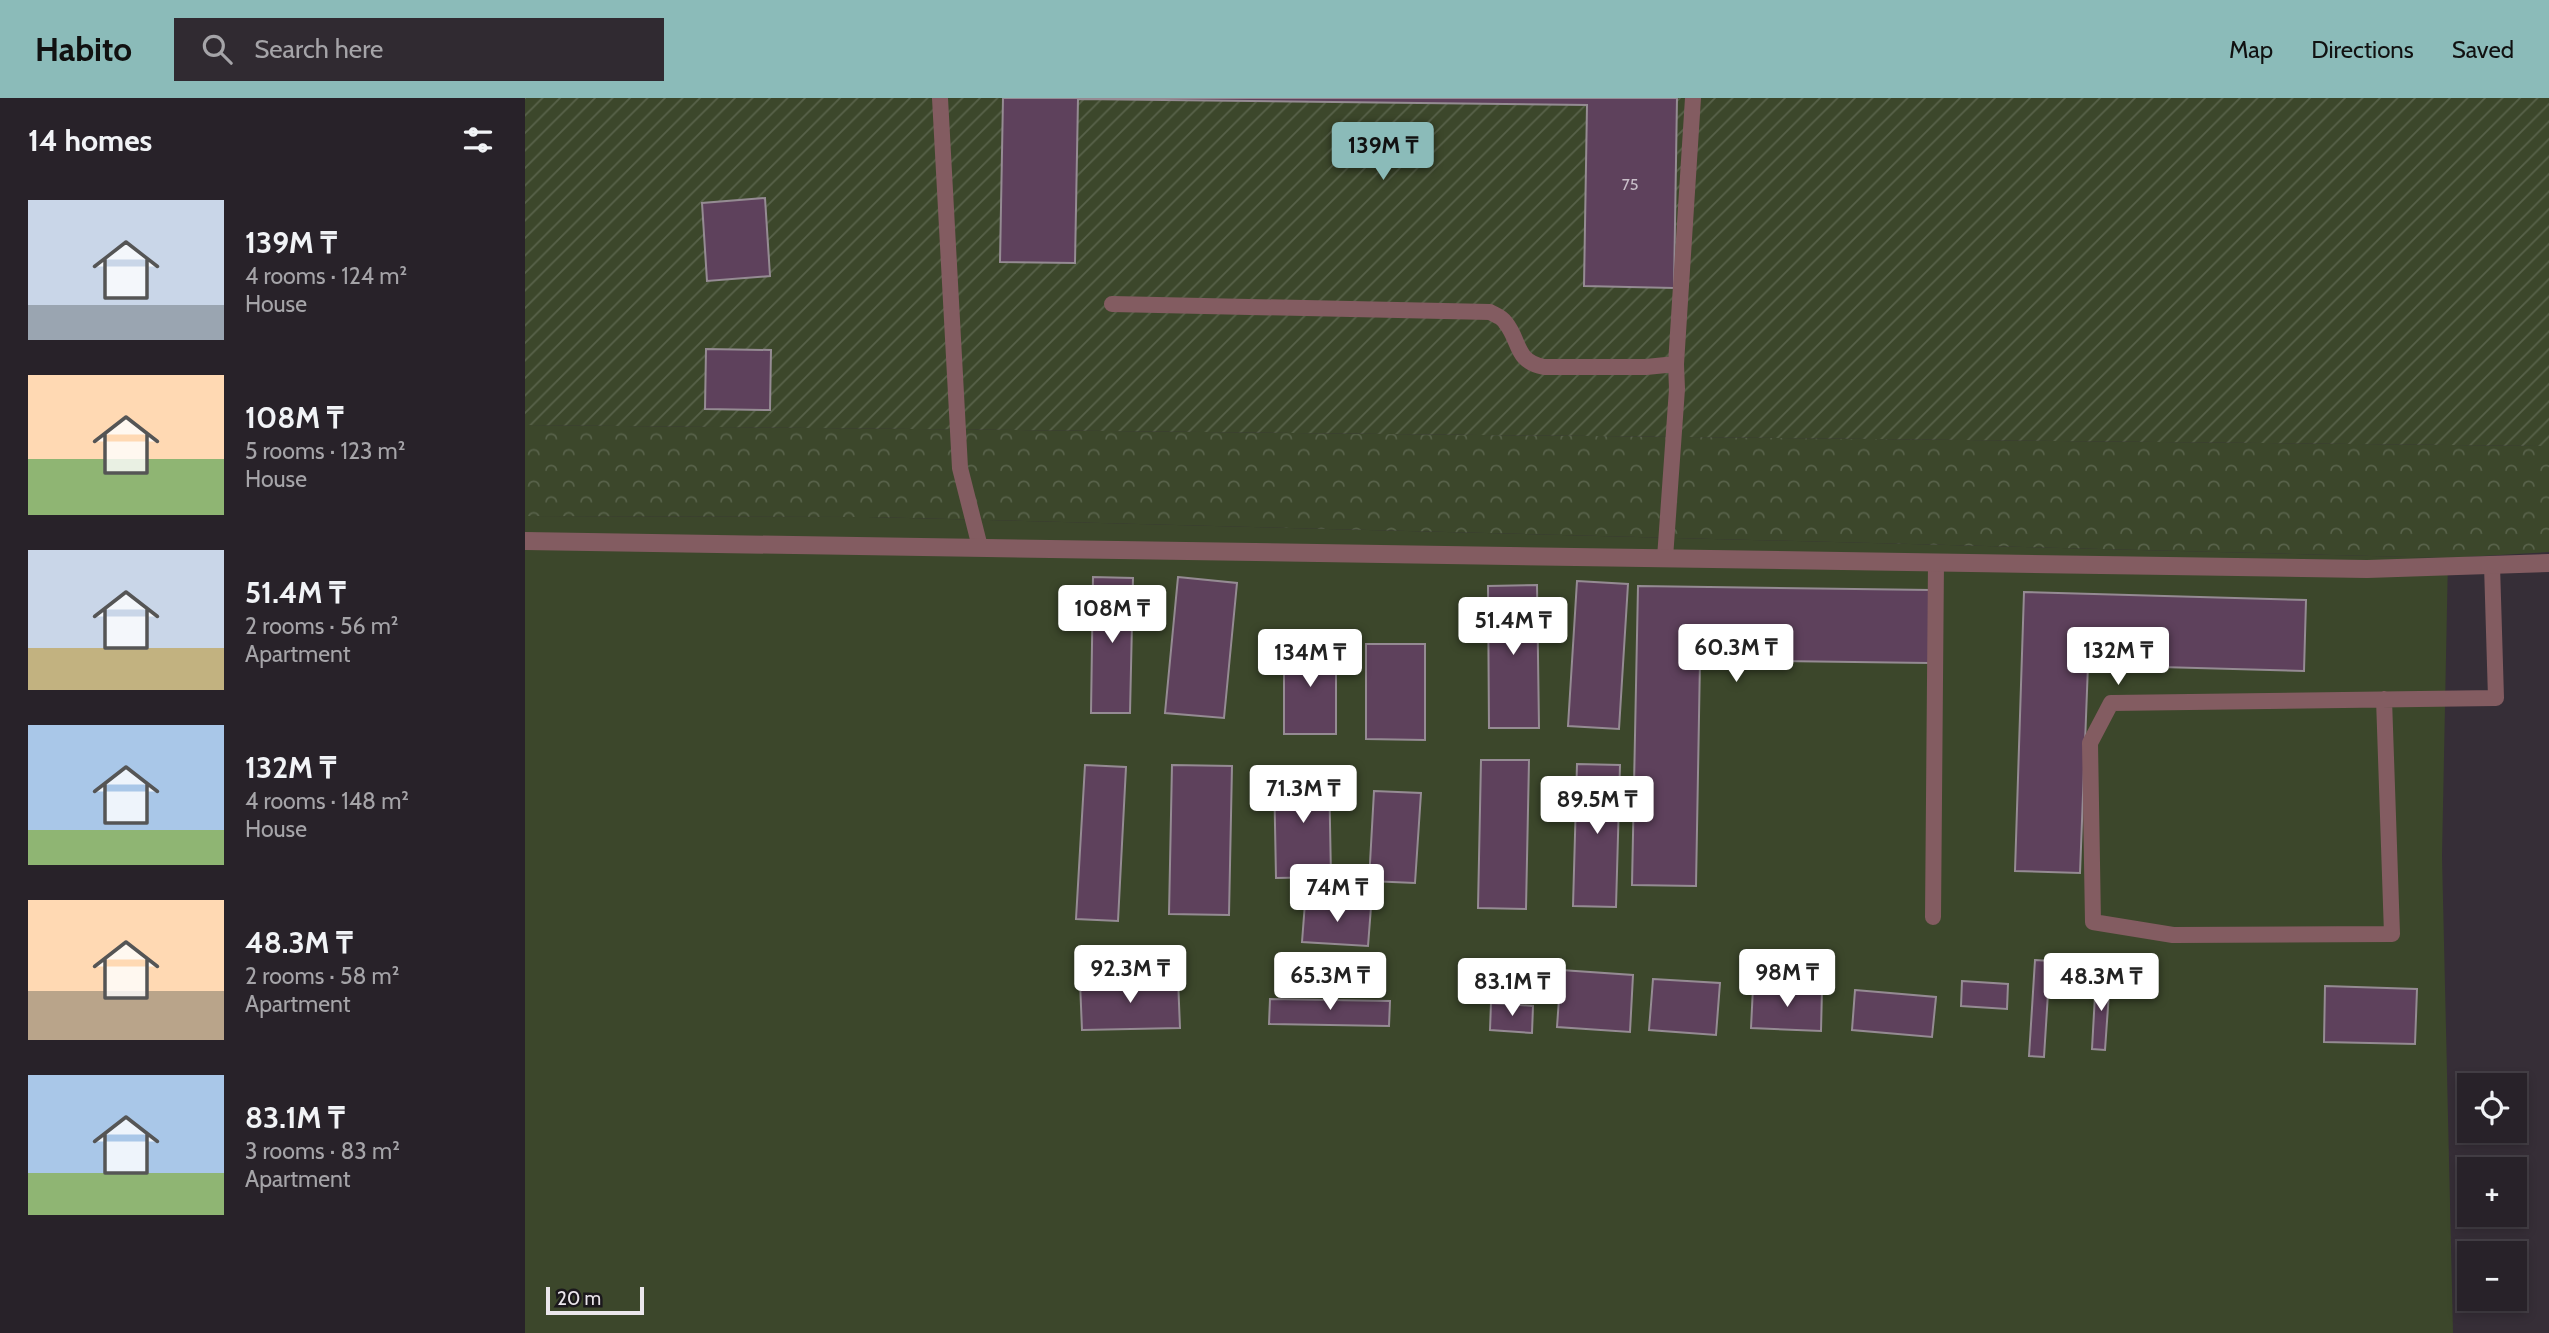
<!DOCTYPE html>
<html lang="en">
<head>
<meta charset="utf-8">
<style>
  :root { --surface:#282229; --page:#302a31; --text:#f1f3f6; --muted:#a5a4a8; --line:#443f46; --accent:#8bbbb9 }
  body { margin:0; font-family:Cabin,sans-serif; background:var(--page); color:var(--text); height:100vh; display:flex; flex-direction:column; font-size:26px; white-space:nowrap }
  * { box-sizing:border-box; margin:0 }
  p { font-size:23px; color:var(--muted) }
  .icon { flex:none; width:38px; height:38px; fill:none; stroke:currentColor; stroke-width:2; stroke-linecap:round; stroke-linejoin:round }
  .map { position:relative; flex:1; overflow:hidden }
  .panel { display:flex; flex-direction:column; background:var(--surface); width:525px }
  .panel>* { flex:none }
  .tools { position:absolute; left:1932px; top:975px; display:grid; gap:14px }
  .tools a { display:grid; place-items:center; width:70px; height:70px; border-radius:0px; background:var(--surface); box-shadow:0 4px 10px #0003,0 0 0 2px var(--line); font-size:35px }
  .scale { position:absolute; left:21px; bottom:18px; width:98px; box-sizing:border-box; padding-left:7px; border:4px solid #ebe6ec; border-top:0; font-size:19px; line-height:24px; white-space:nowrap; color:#ebe6ec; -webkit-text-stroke:5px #1b181c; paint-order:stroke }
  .price { position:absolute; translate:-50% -60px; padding:0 16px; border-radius:7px; background:#fff; color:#222; font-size:23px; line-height:46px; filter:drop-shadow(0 2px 4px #0008) }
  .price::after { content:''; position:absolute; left:50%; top:42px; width:21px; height:16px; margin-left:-10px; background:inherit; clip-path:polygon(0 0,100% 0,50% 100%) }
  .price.selected { background:var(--accent); color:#111 }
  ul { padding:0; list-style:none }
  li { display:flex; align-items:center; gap:21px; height:175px; padding:0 28px }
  li span { display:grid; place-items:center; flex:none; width:196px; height:140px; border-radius:0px; color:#555 }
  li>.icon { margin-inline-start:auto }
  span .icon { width:84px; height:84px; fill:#fffc; stroke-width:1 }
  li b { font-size:30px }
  h2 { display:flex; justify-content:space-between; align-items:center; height:84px; padding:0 28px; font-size:30px }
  header { display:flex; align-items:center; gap:42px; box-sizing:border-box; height:98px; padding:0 35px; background:var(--accent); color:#111 }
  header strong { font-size:33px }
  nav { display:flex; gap:38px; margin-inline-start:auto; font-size:24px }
  .search { width:490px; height:63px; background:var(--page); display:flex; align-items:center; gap:18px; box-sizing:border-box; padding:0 24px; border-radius:0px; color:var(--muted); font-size:26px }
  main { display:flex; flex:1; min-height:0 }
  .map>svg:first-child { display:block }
</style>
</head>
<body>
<header>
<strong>Habito</strong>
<div class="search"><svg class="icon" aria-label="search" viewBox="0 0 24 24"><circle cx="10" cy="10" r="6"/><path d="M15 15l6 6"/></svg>Search here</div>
<nav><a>Map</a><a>Directions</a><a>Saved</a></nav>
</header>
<main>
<section class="panel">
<h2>14 homes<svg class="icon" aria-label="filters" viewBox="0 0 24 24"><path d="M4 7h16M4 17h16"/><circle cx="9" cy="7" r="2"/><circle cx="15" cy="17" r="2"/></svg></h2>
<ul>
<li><span style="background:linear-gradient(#c9d6e8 75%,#9aa5b1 0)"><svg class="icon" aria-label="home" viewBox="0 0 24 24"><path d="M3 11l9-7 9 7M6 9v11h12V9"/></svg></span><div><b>139M ₸</b><p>4 rooms · 124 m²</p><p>House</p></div></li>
<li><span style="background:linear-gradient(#ffd9b3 60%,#8fb573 0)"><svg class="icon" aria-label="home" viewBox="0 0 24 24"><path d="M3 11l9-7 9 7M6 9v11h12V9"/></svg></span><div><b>108M ₸</b><p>5 rooms · 123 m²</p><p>House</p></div></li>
<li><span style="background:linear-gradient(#c9d6e8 70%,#c2b280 0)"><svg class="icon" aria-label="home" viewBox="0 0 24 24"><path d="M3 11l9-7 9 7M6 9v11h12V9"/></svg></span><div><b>51.4M ₸</b><p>2 rooms · 56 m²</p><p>Apartment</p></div></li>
<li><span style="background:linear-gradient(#a9c7e8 75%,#8fb573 0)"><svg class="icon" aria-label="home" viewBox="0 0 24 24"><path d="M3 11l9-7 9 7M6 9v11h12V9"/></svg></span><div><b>132M ₸</b><p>4 rooms · 148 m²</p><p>House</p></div></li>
<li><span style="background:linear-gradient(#ffd9b3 65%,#b9a48a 0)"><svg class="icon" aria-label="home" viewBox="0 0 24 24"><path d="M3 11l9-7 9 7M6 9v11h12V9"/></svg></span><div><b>48.3M ₸</b><p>2 rooms · 58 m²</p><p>Apartment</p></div></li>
<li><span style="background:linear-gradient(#a9c7e8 70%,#8fb573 0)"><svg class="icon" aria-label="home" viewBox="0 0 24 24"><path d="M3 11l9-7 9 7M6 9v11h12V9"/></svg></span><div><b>83.1M ₸</b><p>3 rooms · 83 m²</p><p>Apartment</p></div></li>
</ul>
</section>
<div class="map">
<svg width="2024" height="1235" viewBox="0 0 2024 1235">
  <defs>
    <pattern id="forest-crowns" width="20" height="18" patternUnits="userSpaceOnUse" patternTransform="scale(1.75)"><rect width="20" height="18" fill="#3c472b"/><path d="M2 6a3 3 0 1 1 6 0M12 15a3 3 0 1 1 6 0" fill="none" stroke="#58624a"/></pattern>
    <pattern id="garden-furrows" width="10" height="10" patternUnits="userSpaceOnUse" patternTransform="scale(1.75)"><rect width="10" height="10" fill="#3c472b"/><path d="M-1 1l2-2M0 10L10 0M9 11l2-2" fill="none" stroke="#58624a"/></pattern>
  </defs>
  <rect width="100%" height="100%" fill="#362e37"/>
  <path fill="#3c472b" d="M0,418L344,419L1923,460L1917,758L1928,1235H0Z"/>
  <path fill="url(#forest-crowns)" d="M0,327L2024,348V454L1923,460L344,419L0,418Z"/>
  <path fill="url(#garden-furrows)" d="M0,0H2024V348L0,327Z"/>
  <path fill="#5e415c" stroke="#958b93" stroke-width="2" d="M478,0H1152L1149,190L1059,188L1062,7L553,1L550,165L475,164Z
    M240,100L245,178L182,183L177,105Z
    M181,251L246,252L245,312L180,311Z
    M568,479L608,480L605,615H566Z
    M653,479L712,485L699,620L640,615Z
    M1052,483L1103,486L1094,631L1043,628Z
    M1012,487L1014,630H964L963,488Z
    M1113,488L1406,492L1404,565L1175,562L1171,788L1107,787Z
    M1499,494L1781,502L1779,573L1563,567L1555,775L1490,773Z
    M759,546H811V636H759Z
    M841,546H900V642L841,641Z
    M956,662H1004L1001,811L953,810Z
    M1052,666L1095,667L1091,809L1048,808Z
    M560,667L601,669L593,823L551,821Z
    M647,667L707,668L704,817L644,816Z
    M804,673L806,779L751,780L749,674Z
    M849,693L896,695L890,785L844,783Z
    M780,805L846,809L843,848L777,844Z
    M1510,862L1525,863L1519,959L1504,958Z
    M1036,872L1108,877L1105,934L1032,929Z
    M1571,879L1585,880L1580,952L1567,951Z
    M653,881L655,930L557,932L555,884Z
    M1128,881L1195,885L1191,937L1124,932Z
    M1437,883L1483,886L1482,911L1436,908Z
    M1800,888L1892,891L1890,946L1799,944Z
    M1228,889L1297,891L1296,933L1226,930Z
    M1330,892L1411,899L1407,939L1327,932Z
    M745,901L865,903L864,928L744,926Z
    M966,905L1008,908L1007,935L965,932Z"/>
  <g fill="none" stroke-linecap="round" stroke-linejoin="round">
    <path stroke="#835c61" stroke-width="16" d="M415,0L435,370L455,449
      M587,206L965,214C970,217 977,219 980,224C996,243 989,263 1019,269H1121L1151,266L1152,291L1140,460
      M1151,266L1168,0
      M1859,601L1867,836L1648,837L1568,824L1565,645L1586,605L1971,600L1967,467
      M1408,819L1411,464"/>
    <path stroke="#835c61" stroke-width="18" d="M0,443L1842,471L2024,465"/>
  </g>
  <g text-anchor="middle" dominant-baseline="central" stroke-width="6" stroke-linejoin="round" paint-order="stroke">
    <g font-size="16" fill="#c8bdc8">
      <text x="1105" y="86">75</text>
    </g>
  </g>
</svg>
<div class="tools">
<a><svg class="icon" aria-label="locate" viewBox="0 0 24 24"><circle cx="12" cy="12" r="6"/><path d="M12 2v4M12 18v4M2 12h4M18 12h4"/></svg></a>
<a>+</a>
<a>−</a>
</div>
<div class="scale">20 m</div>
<b class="price selected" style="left:858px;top:84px">139M ₸</b>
<b class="price" style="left:587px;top:547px">108M ₸</b>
<b class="price" style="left:988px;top:559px">51.4M ₸</b>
<b class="price" style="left:1211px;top:586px">60.3M ₸</b>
<b class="price" style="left:1593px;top:589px">132M ₸</b>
<b class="price" style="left:785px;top:591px">134M ₸</b>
<b class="price" style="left:778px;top:727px">71.3M ₸</b>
<b class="price" style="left:1072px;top:738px">89.5M ₸</b>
<b class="price" style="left:812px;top:826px">74M ₸</b>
<b class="price" style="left:605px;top:907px">92.3M ₸</b>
<b class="price" style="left:1262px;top:911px">98M ₸</b>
<b class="price" style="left:805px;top:914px">65.3M ₸</b>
<b class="price" style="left:1576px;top:915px">48.3M ₸</b>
<b class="price" style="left:987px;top:920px">83.1M ₸</b>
</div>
</main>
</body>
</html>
